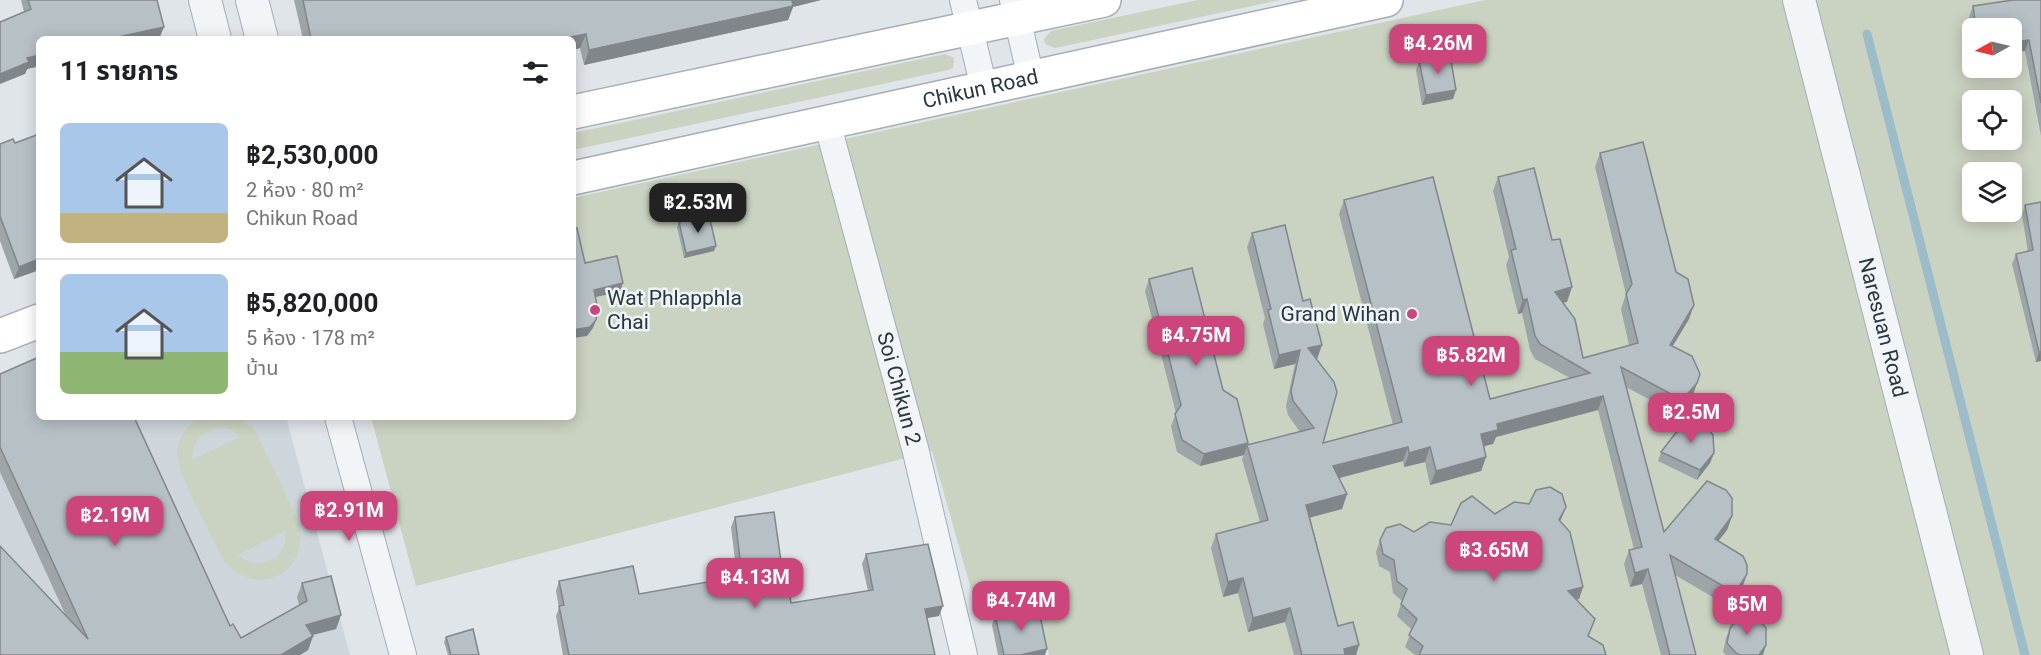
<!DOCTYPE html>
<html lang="th">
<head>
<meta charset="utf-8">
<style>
  :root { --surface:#fff; --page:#f6f6f6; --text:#202124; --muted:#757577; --line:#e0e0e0; --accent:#cc467b }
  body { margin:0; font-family:Roboto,"Noto Sans Thai",sans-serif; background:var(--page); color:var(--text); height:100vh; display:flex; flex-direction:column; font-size:22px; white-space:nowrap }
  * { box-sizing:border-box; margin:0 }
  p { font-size:20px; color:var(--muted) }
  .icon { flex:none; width:33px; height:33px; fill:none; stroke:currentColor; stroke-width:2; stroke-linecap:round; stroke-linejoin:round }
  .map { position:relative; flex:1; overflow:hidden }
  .sheet { position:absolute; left:36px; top:36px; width:540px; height:384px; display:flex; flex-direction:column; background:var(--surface); border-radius:9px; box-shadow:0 3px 15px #0003 }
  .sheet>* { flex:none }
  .needle { width:39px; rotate:262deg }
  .buttons { position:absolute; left:1962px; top:18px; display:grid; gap:12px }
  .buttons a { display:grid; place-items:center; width:60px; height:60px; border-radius:9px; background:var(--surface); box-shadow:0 3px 15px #0003; font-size:30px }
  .price { position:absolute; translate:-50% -51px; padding:0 14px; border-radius:12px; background:var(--accent); color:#fff; font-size:20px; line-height:39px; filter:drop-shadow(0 2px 3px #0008) }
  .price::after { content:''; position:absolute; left:50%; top:36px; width:18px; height:14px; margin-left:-9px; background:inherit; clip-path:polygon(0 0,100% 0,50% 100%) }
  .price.current { background:#222; color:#fff }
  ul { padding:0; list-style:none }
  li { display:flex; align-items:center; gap:18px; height:150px; padding:0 24px }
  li+li { border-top:2px solid var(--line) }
  li span { display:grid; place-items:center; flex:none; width:168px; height:120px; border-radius:9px; color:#555 }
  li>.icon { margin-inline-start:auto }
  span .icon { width:72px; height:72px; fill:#fffc; stroke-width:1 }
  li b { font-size:26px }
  h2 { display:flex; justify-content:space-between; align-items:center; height:72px; padding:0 24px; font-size:26px }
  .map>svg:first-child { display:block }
</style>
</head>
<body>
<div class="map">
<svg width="2041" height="655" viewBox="0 0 2041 655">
  <rect width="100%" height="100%" fill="#e0e5e9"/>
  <path fill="#ced5db" d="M0,375L39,417H286L350,655H0Z"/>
  <path fill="#cad2c1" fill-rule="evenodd" d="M1198,0H1280L1055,48L1045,44L1044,39L1051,31Z
    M1485,0H2041V655H1049L1037,606L980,621L932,451L416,586L371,417H573V198ZM1972,28H2012V68H1972ZM1972,100H2012V140H1972ZM1972,172H2012V212H1972Z
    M945,54L954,58L953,68L948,70L573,150V133Z
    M200,417H239L254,429L300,524C307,574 260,599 224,562C214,540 178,475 177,455C177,439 187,425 200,417ZM222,427L232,430L240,437L192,460C192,440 203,430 222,427ZM285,531C290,560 258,572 238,555Z"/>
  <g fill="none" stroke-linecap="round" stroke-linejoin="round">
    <path stroke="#9bbcc8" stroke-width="9" d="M1867,34L2025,655"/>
    <defs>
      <g id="minor">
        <path d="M963,0L984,88"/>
        <path d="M1013,0L1031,78"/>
        <path id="s1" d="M827,122L915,448L964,655"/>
        <path d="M338,417L403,655"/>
      </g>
      <g id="tertiary">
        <path d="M205,0L215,39"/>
        <path d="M252,0L262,39"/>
        <path id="s2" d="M1799,0L1967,655"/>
      </g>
      <g id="secondary">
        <path d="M573,112L1104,0"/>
        <path id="s3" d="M573,178L1386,0"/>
        <path d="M0,336L39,321"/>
      </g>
    </defs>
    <use href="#minor" stroke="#a5adb3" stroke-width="28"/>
    <use href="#tertiary" stroke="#a5adb3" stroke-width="34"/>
    <use href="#secondary" stroke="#a5adb3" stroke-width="36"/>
    <use href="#minor" stroke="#f2f5f7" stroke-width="26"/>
    <use href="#tertiary" stroke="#f2f5f7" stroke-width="32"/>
    <use href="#secondary" stroke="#fff" stroke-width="33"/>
  </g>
  <path fill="#9da5a9" d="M21,0H157L159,39L27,69L25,74L24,12Z
    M294,0H821L793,7L788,20L584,65L580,48L573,50V39H303Z
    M2041,0V136L2025,51L2012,28H1972V44L1969,17L1973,6Z
    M1419,60L1453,99L1422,105L1416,70Z
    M39,134V270L14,279L0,241V144L15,143Z
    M1600,153L1676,272L1689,319L1672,346L1697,383L1692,397L1677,414L1626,387L1664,532L1732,516L1727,530L1718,541L1747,574L1742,588L1730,607L1675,575L1696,655H1661L1642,584L1630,587L1624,564L1629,550L1634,549L1598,410L1496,437L1493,444L1484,446L1486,457L1481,471L1430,485L1425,462L1404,467L1403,461L1339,478L1347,494L1342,509L1310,517L1338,626L1359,645L1356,655H1294L1285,622L1248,632L1238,593L1223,597L1211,548L1216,534L1260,522L1242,459L1244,455L1200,466L1177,452L1171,426L1176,413L1145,291L1149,279L1223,390L1248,443V445L1300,432L1288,415L1286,406L1295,364L1274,369L1263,324L1265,318L1247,247L1252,233L1316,359L1323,443L1393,425L1339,214L1344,200L1490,399L1570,378L1535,359L1530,350L1522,313L1518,314L1506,265L1509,257L1493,191L1498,177L1567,302H1563L1583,358L1629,345L1621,309L1626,294L1595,167Z
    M2041,202V361L2036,362L2012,264L2016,254L2028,252L2022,215L2025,205Z
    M679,222L714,251L684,258L677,227Z
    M0,374L241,638L299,605L297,597L302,583L341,615L336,629L312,635L313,636L308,650L300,655H0L66,616L0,472Z
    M1661,452L1714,453L1710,463L1697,480L1658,461Z
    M1566,507L1560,522L1583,587L1579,599L1576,600L1588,637L1606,655H1415L1405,647L1412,630L1397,616L1402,601L1393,593L1390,572L1379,566L1376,552L1380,540L1451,525L1495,514Z
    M735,517L781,561L791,603L868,591L862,564L866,554L939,616L927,618L935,655H563L556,616L559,608L556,591L559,581L639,594L737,577L731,527Z
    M995,615L1045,655H998L992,625Z
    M1730,628L1763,655H1726L1723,652L1726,638Z
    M446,637L479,655H448L444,642Z"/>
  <path fill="#80868a" d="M788,0H821L793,7L788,20L584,65L589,50Z
    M164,27L159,39H109Z
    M586,34L580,48L573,50V39H561Z
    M2029,40L2025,51L2012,53V42Z
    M39,55V66L27,69L25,74L0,84V74L27,58Z
    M1456,90L1453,99L1422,105L1426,95Z
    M716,246L714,251L684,258L686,253Z
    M39,259V270L14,279L19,267Z
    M623,283L620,292L591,298L594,290Z
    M1572,287L1567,302L1550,306L1555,292Z
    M1527,299L1522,313L1518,314L1523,300Z
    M1694,305L1689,319L1665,359L1670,345Z
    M596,320L593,328L587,336L573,338V330Z
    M1322,345L1317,359L1308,348Z
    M1300,350L1295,364L1274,369L1279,355Z
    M2039,352H2041V361L2036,362Z
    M1697,383L1692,397L1677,414L1682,400Z
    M1603,396L1598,410L1496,437L1493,444L1476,448L1481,434L1497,424Z
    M1248,443L1244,455L1200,466L1204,454Z
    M1408,447L1403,461L1328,481L1333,466Z
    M1430,447L1425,462L1404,467L1409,453Z
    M1714,453L1710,463L1697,480L1700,470Z
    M1486,457L1481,471L1430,485L1436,471Z
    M1347,494L1342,509L1301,520L1306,505Z
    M1566,507L1561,519L1554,532L1559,520Z
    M1732,516L1727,530L1709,553L1715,539Z
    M1648,569L1642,584L1630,587L1635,573Z
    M1747,574L1742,588L1730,607L1735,593Z
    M1243,578L1238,593L1223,597L1228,582Z
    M1583,587L1579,599L1564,603L1568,591Z
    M943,606L939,616L921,619L925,609Z
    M1290,608L1285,622L1248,632L1253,618Z
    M341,615L336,629L301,638L306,625Z
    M313,636L308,650L300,655H281Z
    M1359,645L1356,655H1341L1344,649Z
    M1766,645L1763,655H1759Z
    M1047,649L1045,655H1020Z"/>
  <path fill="#b7c0c5" stroke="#80868a" stroke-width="1.5" d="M28,0H157L164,27L109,39H39V55L27,58L29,62L0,74V22L31,9Z
    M303,0H792L793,6L589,50L586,34L561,39H311Z
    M2013,0H2041V103L2029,40L2012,42V28H1976L1973,6Z
    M1450,55L1456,90L1426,95L1419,60Z
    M39,134V259L19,267L0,216V144L13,139L15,143Z
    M1643,142L1676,272L1688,279L1694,305L1670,345L1692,356L1700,374L1697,383L1682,400L1621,367L1664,532L1707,481L1726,490L1732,498V516L1715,539L1743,556L1747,565V574L1735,593L1670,555L1696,655H1670L1648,569L1635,573L1629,550L1642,547L1603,396L1497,424L1498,430L1481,434L1486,457L1436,471L1430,447L1409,453L1408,447L1333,466L1347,494L1306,505L1338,626L1353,622L1359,645L1344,649L1345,655H1302L1290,608L1253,618L1243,578L1228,582L1216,534L1268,520L1247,445L1314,428L1293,401L1291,391L1300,350L1279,355L1268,310L1271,309L1252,233L1285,225L1303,301L1310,299L1322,345L1308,348L1334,382L1337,392L1323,443L1402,422L1344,200L1433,177L1490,399L1590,373L1540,344L1535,336L1527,299L1523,300L1511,250L1516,249L1498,177L1534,168L1552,240L1560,239L1572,287L1555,292L1575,319L1583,358L1638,343L1626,294L1632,284L1600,153Z
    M2041,202V352H2039L2016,254L2033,250L2025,205Z
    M709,215L716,246L686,253L679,222Z
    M577,228L585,263L617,256L623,283L594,290L598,310L596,320L590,327L573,330V229Z
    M1192,268L1223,390L1237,399L1248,443L1204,454L1182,440L1175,414L1181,405L1149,279Z
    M39,357V417H134L230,626L233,624L241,638L307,601L302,583L331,576L341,615L306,625L313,636L281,655H0V546L88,639L0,447V374Z
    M1688,417L1707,427L1713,435L1714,453L1700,470L1661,452Z
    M1550,487L1562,494L1566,507L1559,520L1570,532L1583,587L1568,591L1595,619L1588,636L1603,645L1606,655H1419L1423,646L1409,635L1417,619L1401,604L1407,589L1397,581L1394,560L1383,554L1380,540L1386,528L1400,524L1414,532L1430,522L1451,525L1461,503L1472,496L1495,514L1514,502L1529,504L1536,490Z
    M774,512L781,561L785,560L791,603L873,590L866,554L928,544L943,606L925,609L935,655H569L559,606L564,605L559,581L633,566L639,594L742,576L735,517Z
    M1038,606L1047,649L1020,655H1004L995,615Z
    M1742,613L1760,621L1766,628V645L1759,655H1740L1736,653L1727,643L1730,628Z
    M473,629L479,655H451L446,637Z"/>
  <g fill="#cc467b" stroke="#eff4f6" stroke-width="2">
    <circle cx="595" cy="310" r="6"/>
    <circle cx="1412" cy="314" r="6"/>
  </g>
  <g text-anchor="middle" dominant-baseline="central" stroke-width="5" stroke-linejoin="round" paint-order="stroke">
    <g font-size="21" fill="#293740" stroke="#eff4f6">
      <text stroke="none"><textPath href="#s3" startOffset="417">Chikun Road</textPath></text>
      <text stroke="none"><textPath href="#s2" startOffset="338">Naresuan Road</textPath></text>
      <text stroke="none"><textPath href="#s1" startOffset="276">Soi Chikun 2</textPath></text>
    </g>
    <g font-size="21" fill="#293740" stroke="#eff4f6" text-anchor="start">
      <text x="607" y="298">Wat Phlapphla<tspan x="607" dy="24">Chai</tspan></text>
      <text x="1400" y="314" text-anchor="end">Grand Wihan</text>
    </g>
  </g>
</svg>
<div class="buttons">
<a><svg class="needle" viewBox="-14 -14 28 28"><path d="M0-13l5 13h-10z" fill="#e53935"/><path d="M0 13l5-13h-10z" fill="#757577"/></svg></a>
<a><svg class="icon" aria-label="locate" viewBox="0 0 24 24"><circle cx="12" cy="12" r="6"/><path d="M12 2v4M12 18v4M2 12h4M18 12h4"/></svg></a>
<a><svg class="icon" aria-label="layers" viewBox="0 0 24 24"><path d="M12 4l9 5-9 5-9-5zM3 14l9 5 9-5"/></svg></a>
</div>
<b class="price" style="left:1438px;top:75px">฿4.26M</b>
<b class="price current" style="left:698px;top:234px">฿2.53M</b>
<b class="price" style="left:1196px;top:367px">฿4.75M</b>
<b class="price" style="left:1471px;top:387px">฿5.82M</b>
<b class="price" style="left:1691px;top:444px">฿2.5M</b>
<b class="price" style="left:349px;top:542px">฿2.91M</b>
<b class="price" style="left:115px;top:547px">฿2.19M</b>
<b class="price" style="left:1494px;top:582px">฿3.65M</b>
<b class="price" style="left:755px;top:609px">฿4.13M</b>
<b class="price" style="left:1021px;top:632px">฿4.74M</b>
<b class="price" style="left:1747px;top:636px">฿5M</b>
<section class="sheet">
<h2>11 รายการ<svg class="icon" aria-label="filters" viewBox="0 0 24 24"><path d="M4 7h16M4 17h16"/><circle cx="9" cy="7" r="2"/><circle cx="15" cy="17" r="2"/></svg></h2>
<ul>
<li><span style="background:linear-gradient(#a9c7e8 75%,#c2b280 0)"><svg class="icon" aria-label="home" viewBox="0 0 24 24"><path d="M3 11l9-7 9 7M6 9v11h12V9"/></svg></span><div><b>฿2,530,000</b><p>2 ห้อง · 80 m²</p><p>Chikun Road</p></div></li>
<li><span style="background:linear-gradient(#a9c7e8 65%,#8fb573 0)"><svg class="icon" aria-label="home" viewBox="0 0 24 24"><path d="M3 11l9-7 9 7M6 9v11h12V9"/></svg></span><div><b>฿5,820,000</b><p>5 ห้อง · 178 m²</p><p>บ้าน</p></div></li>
</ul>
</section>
</div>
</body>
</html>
